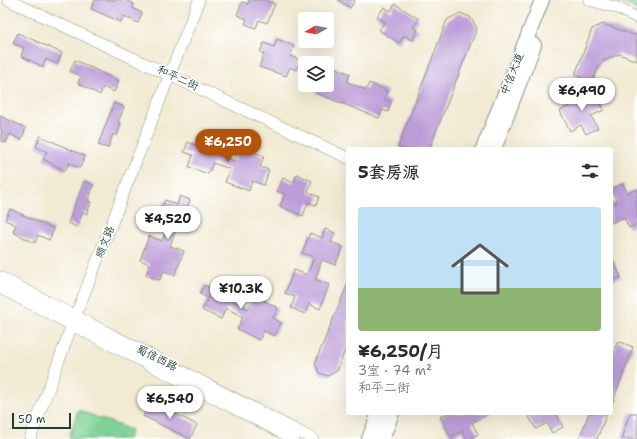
<!DOCTYPE html>
<html lang="zh">
<head>
<meta charset="utf-8">
<style>
  :root { --surface:#fff; --page:#f7f7f7; --text:#2b2b33; --muted:#7c7c81; --accent:#b45309 }
  body { margin:0; font-family:"Shantell Sans","LXGW WenKai TC",sans-serif; background:var(--page); color:var(--text); height:100vh; display:flex; flex-direction:column; font-size:15px; white-space:nowrap }
  * { box-sizing:border-box; margin:0 }
  p { font-size:13px; color:var(--muted) }
  .icon { flex:none; width:22px; height:22px; fill:none; stroke:currentColor; stroke-width:2; stroke-linecap:round; stroke-linejoin:round }
  .map { position:relative; flex:1; overflow:hidden }
  .side { position:absolute; left:346px; top:147px; width:267px; height:268px; display:flex; flex-direction:column; background:var(--surface); border-radius:4px; box-shadow:0 4px 16px #0002 }
  .side>* { flex:none }
  .needle { width:26px; rotate:261deg }
  .controls { position:absolute; left:298px; top:12px; display:grid; gap:8px }
  .controls a { display:grid; place-items:center; width:36px; height:36px; border-radius:4px; background:var(--surface); box-shadow:0 4px 16px #0002; font-size:20px }
  .scale { position:absolute; left:12px; bottom:10px; width:59px; box-sizing:border-box; padding-left:4px; border:2px solid #1f3d34; border-top:0; font-size:11px; line-height:14px; white-space:nowrap; color:#1f3d34; -webkit-text-stroke:3px #fff; paint-order:stroke }
  .price { position:absolute; translate:-50% -34px; padding:0 9px; border-radius:14px; background:#fff; color:#222; font-size:13px; line-height:26px; filter:drop-shadow(0 1px 2px #0008) }
  .price::after { content:''; position:absolute; left:50%; top:24px; width:12px; height:9px; margin-left:-6px; background:inherit; clip-path:polygon(0 0,100% 0,50% 100%) }
  .price.active { background:var(--accent); color:#fff }
  ul { padding:0; list-style:none }
  li { display:grid; align-content:center; gap:8px; height:212px; padding:0 12px }
  li span { display:grid; place-items:center; height:124px; border-radius:4px; color:#555 }
  li>.icon { margin-inline-start:auto }
  span .icon { width:72px; height:72px; fill:#fffc; stroke-width:1 }
  li b { font-size:17px }
  h2 { display:flex; justify-content:space-between; align-items:center; height:48px; padding:0 12px; font-size:17px }
  .map>svg:first-child { display:block }
</style>
</head>
<body>
<div class="map">
<svg width="637" height="439" viewBox="0 0 637 439">
  <rect width="100%" height="100%" fill="#fff"/>
  <filter id="ink" filterUnits="userSpaceOnUse"><feTurbulence type="fractalNoise" baseFrequency=".025" numOctaves="2"/><feDisplacementMap in="SourceGraphic" scale="8" xChannelSelector="R" yChannelSelector="G"/><feConvolveMatrix kernelMatrix="1 2 1 2 8 2 1 2 1" color-interpolation-filters="sRGB"/></filter>
  <filter id="wash" filterUnits="userSpaceOnUse"><feTurbulence type="fractalNoise" baseFrequency=".012" numOctaves="4" result="noise"/><feDisplacementMap in="SourceGraphic" scale="16" xChannelSelector="R" yChannelSelector="G"/><feGaussianBlur stdDeviation="0.9" result="paint"/><feColorMatrix in="noise" values="0 0 0 0 0 0 0 0 0 0 0 0 0 0 0 0 0 1.4 0 .05"/><feComposite in="paint" operator="in"/></filter>
  <g filter="url(#wash)">
    <rect width="100%" height="100%" fill="#f2ead3"/>
    <path fill="#7ed295" stroke="#4e8864" d="M611,0H637V11L632,7Z
      M78,410L131,430L128,439H74L69,437Z"/>
    <g id="blocks">
      <path fill="#bd9dd8" d="M95,0H125L134,4L133,8L142,13L138,23L124,16L121,22L91,9Z
        M249,0H265L275,4L267,23L259,20L256,28L245,24L247,19L237,15L242,2L248,4Z
        M338,0H355L350,8Z
        M395,4L419,19L413,27L418,30L412,40L404,35L399,43L379,30L385,22L377,17L384,7L391,11Z
        M460,13L470,17L477,28L429,149H404L398,147L447,20Z
        M603,24L637,36V61L619,54L601,62L592,82L575,75L592,29Z
        M18,33L62,53L57,64L46,59L43,67L21,56L24,48L13,43Z
        M277,39L294,46L290,56L300,60L296,70L290,67L286,76L259,67L264,54L260,52L264,43L274,47Z
        M75,60L119,81L114,92L103,87L100,95L78,83L81,76L70,71Z
        M333,67L350,74L347,82L366,90L369,83L387,91L384,99L391,102L388,112L382,110L379,118L316,93L319,85H327V74L329,75Z
        M578,90L583,101L596,95L604,110L591,116L598,128L586,134L581,125L570,131L560,111L571,105L566,96Z
        M114,103L124,107L118,123L121,124L117,136L113,134L108,148L98,145Z
        M0,116L26,128L21,140L10,134L6,143L0,140L2,130L0,129Z
        M202,134L220,141L215,154L234,161L240,147L264,156L260,167L269,170L264,185L252,181L249,191L225,182L230,169L213,163L208,174L189,167L193,155L184,152L188,142L197,146Z
        M40,136L85,156L80,168L69,163L65,171L43,159L47,152L36,147Z
        M297,174L312,181L308,192L319,197L316,205L308,202L303,216L280,206L285,194L277,191L283,178L294,183Z
        M84,181L94,185L88,201L91,202L87,214L83,212L77,227L68,223Z
        M623,184L627,193L637,189V224L629,228L624,217L611,223V204L617,202L611,189Z
        M180,196L190,200L186,209L197,214L190,232L177,227L170,246L184,251L175,275L164,271L160,280L146,275L150,264L140,260L149,236L162,241L169,224L157,219L165,200L177,205Z
        M10,209L54,229L49,240L38,235L35,243L13,232L16,225L5,220Z
        M325,229L335,233L331,242L343,247L335,265L322,260L315,279L329,285L320,309L309,304L305,314L291,308L295,297L285,293L294,270L307,275L314,257L302,253L310,233L322,238Z
        M611,256L621,277L611,281Z
        M219,278L236,287L230,300L248,309L255,296L278,308L273,318L281,323L274,336L264,331L259,340L237,329L243,317L226,308L221,319L202,310L208,298L200,294L204,285L213,289Z
        M348,283V342L337,371L328,376L319,373L315,363Z
        M618,341L633,347L612,404L611,358Z
        M151,401L197,425L190,439L143,416Z
        M448,413H490L472,423L478,434L469,439H466L462,431L451,437L440,417Z
        M527,413H556L563,427L552,433L547,423L536,429Z
        M589,413H607L597,439H579Z
        M630,413H637V439H621Z"/>
    </g>
  </g>
  <g filter="url(#ink)">
    <use href="#blocks" fill-opacity="0" stroke="#889484" stroke-width="1"/>
    <g fill="none" stroke-linecap="round" stroke-linejoin="round">
      <defs>
        <path id="minor" d="M8,0L348,158
          M589,0L618,8L637,18
          M0,277L313,439
          M0,288L294,439
          M30,439L72,325L199,0"/>
        <path id="major" d="M483,149L542,0
          M494,149L534,45
          M369,439L379,413
          M382,439L392,413"/>
      </defs>
      <use href="#minor" stroke="#889484" stroke-width="12"/>
      <use href="#major" stroke="#889484" stroke-width="16"/>
      <use href="#minor" stroke="#fff" stroke-width="11"/>
      <use href="#major" stroke="#fff" stroke-width="14"/>
    </g>
  </g>
  <g text-anchor="middle" dominant-baseline="central" stroke-width="3" stroke-linejoin="round" paint-order="stroke">
    <g font-size="11" fill="#1f3d34" stroke="#fff">
      <text transform="translate(512 74) rotate(-68)">中信大道</text>
      <text transform="translate(178 78) rotate(25)">和平二街</text>
      <text transform="translate(105 242) rotate(-69)">顺文路</text>
      <text transform="translate(157 358) rotate(27)">蜀信西路</text>
    </g>
  </g>
</svg>
<div class="controls">
<a><svg class="needle" viewBox="-14 -14 28 28"><path d="M0-13l5 13h-10z" fill="#e53935"/><path d="M0 13l5-13h-10z" fill="#7c7c81"/></svg></a>
<a><svg class="icon" aria-label="layers" viewBox="0 0 24 24"><path d="M12 4l9 5-9 5-9-5zM3 14l9 5 9-5"/></svg></a>
</div>
<div class="scale">50 m</div>
<b class="price" style="left:582px;top:112px">¥6,490</b>
<b class="price active" style="left:228px;top:163px">¥6,250</b>
<b class="price" style="left:168px;top:240px">¥4,520</b>
<b class="price" style="left:241px;top:310px">¥10.3K</b>
<b class="price" style="left:170px;top:420px">¥6,540</b>
<section class="side">
<h2>5套房源<svg class="icon" aria-label="filters" viewBox="0 0 24 24"><path d="M4 7h16M4 17h16"/><circle cx="9" cy="7" r="2"/><circle cx="15" cy="17" r="2"/></svg></h2>
<ul>
<li><span style="background:linear-gradient(#bfe0f5 65%,#8fb573 0)"><svg class="icon" aria-label="home" viewBox="0 0 24 24"><path d="M3 11l9-7 9 7M6 9v11h12V9"/></svg></span><div><b>¥6,250/月</b><p>3室 · 74 m²</p><p>和平二街</p></div></li>
</ul>
</section>
</div>
</body>
</html>
